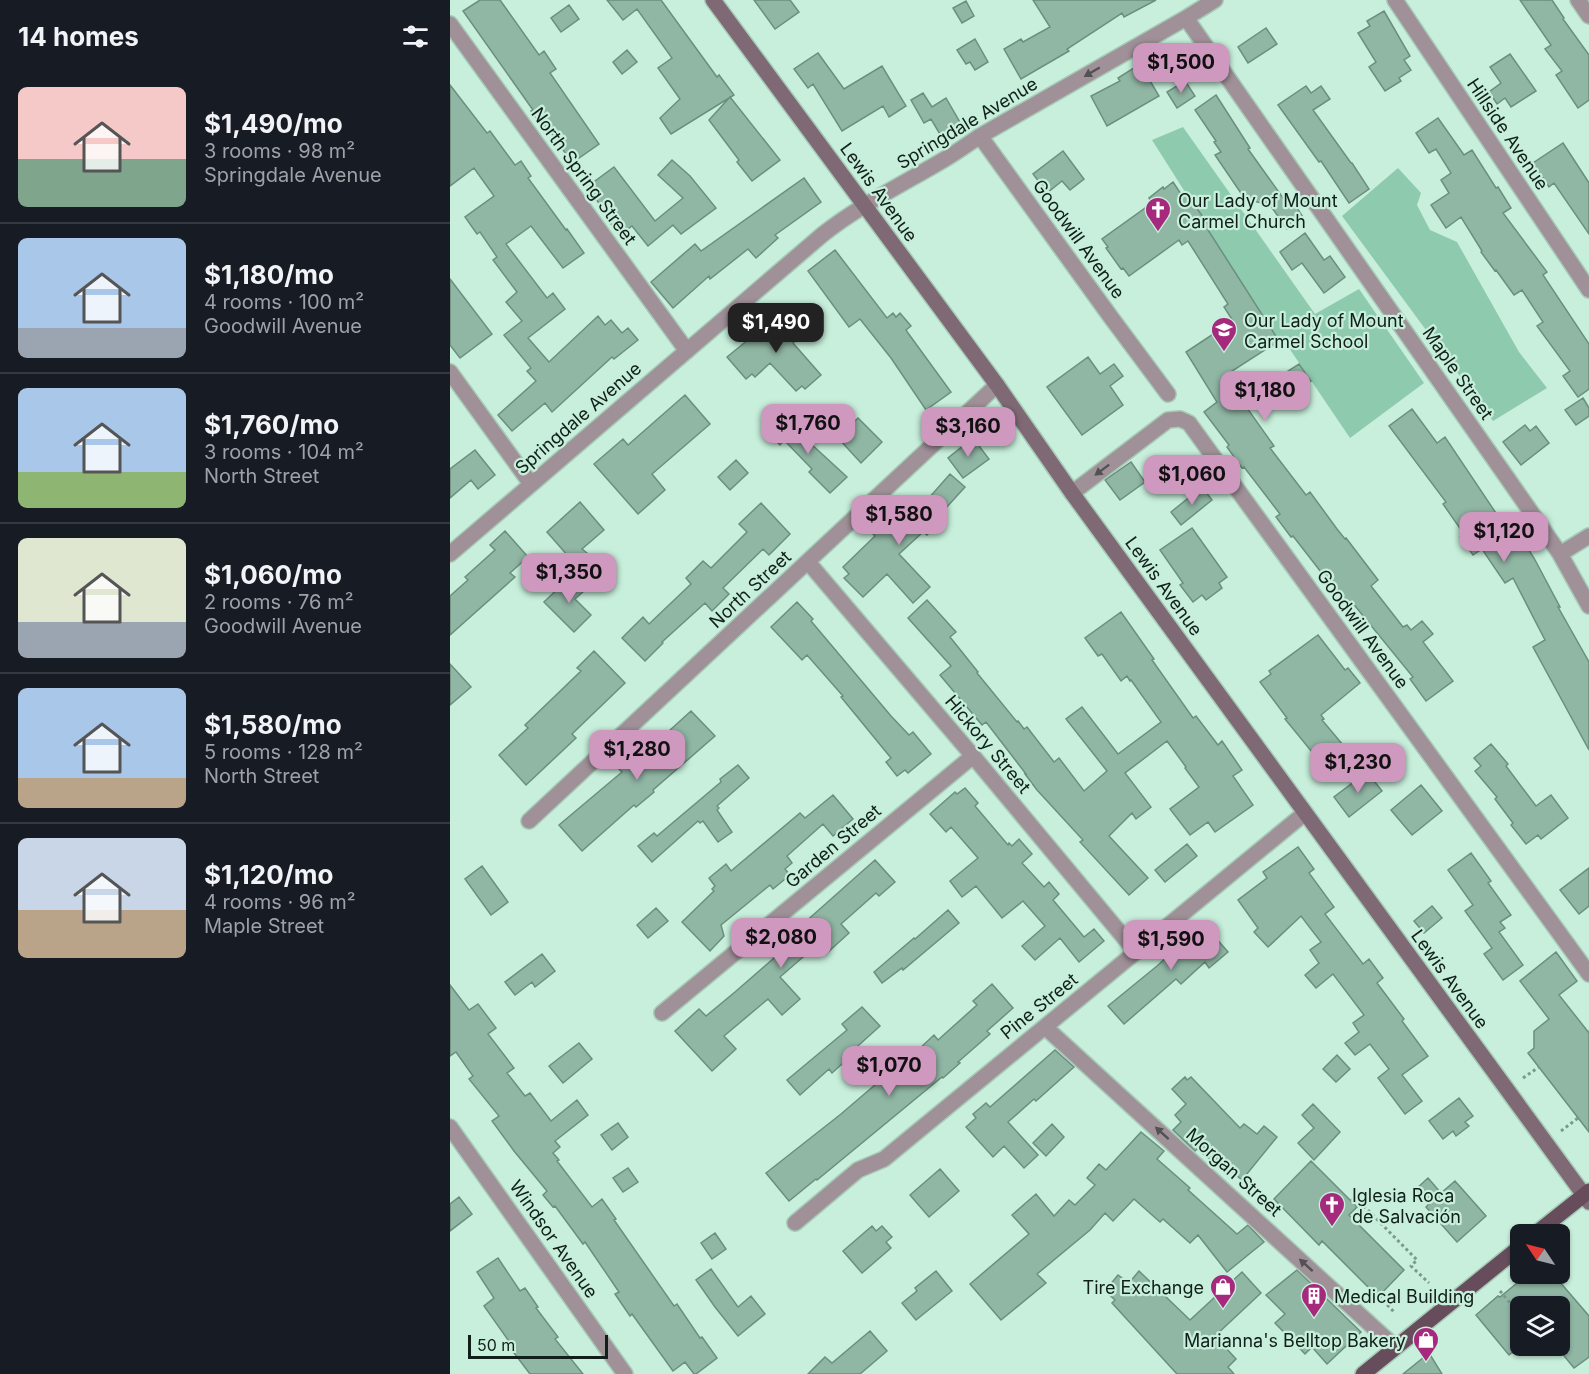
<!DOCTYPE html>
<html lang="en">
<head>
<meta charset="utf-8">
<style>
  :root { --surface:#171b24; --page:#20242c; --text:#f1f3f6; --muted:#9ea1a6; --line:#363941; --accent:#cf98bf }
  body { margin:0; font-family:Inter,sans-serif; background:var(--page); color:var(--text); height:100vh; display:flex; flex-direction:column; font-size:22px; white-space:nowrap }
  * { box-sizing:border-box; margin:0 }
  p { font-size:20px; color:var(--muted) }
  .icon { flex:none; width:33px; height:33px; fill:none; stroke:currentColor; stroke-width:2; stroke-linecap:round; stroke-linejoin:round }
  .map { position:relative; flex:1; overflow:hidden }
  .side { display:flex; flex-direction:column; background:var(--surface); width:450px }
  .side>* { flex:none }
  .needle { width:39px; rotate:305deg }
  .tools { position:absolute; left:1060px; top:1224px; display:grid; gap:12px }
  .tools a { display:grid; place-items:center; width:60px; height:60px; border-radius:9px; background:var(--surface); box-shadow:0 2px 4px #0004; font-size:30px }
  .scale { position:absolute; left:18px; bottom:15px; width:140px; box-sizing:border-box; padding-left:6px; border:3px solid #101f19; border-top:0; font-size:16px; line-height:21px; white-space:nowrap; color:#101f19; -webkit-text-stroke:4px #c7efdb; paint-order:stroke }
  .price { position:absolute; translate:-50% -51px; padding:0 14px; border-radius:12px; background:var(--accent); color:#111; font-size:20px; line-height:39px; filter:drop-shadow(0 2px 3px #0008) }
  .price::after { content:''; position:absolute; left:50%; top:36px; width:18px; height:14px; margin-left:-9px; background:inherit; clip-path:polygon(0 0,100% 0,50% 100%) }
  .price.on { background:#222; color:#fff }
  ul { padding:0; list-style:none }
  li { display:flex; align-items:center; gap:18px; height:150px; padding:0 18px }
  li+li { border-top:2px solid var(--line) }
  li span { display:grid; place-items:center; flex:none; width:168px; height:120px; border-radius:9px; color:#555 }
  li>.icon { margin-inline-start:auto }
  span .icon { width:72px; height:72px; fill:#fffc; stroke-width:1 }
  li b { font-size:26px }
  h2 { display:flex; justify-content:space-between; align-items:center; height:72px; padding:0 18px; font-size:26px }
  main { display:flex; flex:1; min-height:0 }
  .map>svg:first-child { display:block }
</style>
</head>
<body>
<main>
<section class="side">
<h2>14 homes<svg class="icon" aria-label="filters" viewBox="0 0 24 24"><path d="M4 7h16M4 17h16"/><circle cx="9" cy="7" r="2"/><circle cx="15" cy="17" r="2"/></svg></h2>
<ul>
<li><span style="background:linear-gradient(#f6c9c9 60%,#7fa58c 0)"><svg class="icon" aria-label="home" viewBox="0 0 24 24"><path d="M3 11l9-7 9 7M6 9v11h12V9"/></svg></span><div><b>$1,490/mo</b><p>3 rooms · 98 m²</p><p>Springdale Avenue</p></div></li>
<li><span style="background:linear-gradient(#a9c7e8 75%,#9aa5b1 0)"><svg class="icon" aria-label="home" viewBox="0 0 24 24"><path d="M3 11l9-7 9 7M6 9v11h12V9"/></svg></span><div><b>$1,180/mo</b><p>4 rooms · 100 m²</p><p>Goodwill Avenue</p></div></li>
<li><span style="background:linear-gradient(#a9c7e8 70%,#8fb573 0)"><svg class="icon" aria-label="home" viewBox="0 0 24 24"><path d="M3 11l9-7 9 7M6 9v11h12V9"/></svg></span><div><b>$1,760/mo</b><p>3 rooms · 104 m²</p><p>North Street</p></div></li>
<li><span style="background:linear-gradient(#dfe7d0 70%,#9aa5b1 0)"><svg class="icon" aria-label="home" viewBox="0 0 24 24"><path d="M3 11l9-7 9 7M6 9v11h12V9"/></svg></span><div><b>$1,060/mo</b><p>2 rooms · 76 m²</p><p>Goodwill Avenue</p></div></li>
<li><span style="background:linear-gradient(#a9c7e8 75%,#b9a48a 0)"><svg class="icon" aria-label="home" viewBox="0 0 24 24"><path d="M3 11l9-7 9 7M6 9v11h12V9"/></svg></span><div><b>$1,580/mo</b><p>5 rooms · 128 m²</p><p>North Street</p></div></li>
<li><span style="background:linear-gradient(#c9d6e8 60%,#b9a48a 0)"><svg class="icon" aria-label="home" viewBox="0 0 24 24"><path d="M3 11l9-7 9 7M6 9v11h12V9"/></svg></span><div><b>$1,120/mo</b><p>4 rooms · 96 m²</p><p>Maple Street</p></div></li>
</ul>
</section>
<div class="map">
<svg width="1139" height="1374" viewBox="0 0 1139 1374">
  <rect width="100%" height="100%" fill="#c7efdb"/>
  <path fill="#8ecaae" d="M733,127L865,314L909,289L974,383L900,438L837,345L829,341L758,230L760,228L735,192L702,140Z
    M948,168L971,193L967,205L980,230L1007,242L1069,352L1097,388L1043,421L892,216Z"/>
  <path fill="#90b6a4" stroke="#6a8f7e" stroke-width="1.5" d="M30,0H50L89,55L94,51L106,69L100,73L149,144L122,163L98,128L95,130L81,111L83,110L13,11Z
    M157,0H211L267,77L269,75L284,95L221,134L210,118L230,99L208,68L222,58L187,9L173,20Z
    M304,0H340L349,12L325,29Z
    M583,0H706L674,17L672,13L617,49L619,51L571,79L554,49L571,39L573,42L600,27Z
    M1070,0H1102L1114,18L1113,19L1139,55V100L1128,108L1106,75L1112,71L1095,49L1101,45Z
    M516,1L524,16L512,23L503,8Z
    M119,5L129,19L111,32L101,18Z
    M934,11L960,56L954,60L961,70L949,78L951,81L935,91L919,67L926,62L908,33L920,26L917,21Z
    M816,28L827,44L798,63L788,47Z
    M525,39L538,62L525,70L520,62L516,64L507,50Z
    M177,50L187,62L172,74L163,62Z
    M368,53L394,89L432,66L456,106L439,117L433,106L392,131L363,84L358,88L344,69Z
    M1060,54L1086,91L1061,107L1055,98L1047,104L1039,92L1051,83L1040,67Z
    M690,64L709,96L657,126L641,96L670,81L668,78Z
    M735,81L745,96L727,108L717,92Z
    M0,85L37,133L40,131L65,165L71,161L81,176L78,178L116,230L117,229L134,253L113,268L81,226L56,244L97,298L103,293L115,309L78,338L99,362L148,316L155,325L161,320L172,333L178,328L188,340L164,359L162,357L102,412L95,403L62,431L48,415L86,381L77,371L81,368L54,335L72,321L56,302L67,292L43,260L47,257L30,232L27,234L15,217L44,196L24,168L0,186Z
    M856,86L861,93L871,86L880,99L863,110L901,163H902L919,189L899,203L871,161L869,162L828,105Z
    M473,93L482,107L496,98L511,124L491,136L481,119L474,123L461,100Z
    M766,95L800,148L798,149L838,205L843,202L853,217L837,229L820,205L795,199L765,155L771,152L764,142L766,141L745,110Z
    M280,97L330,160L302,181L287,162L289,160L259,120Z
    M988,118L1014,155L1022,150L1046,188L1048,187L1061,208L1053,213L1097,272L1093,275L1139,344V389L1128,397L1113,376L1120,371L1087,326L1093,322L1072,290L1064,295L1046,270L1045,271L1031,252L1032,251L1011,217L996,228L981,205L999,193L991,180L1001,173L986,149L979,153L966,133Z
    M1113,143L1139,183V234L1104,183L1099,187L1083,163Z
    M613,151L634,179L620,190L612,181L597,193L583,174Z
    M222,160L240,176L266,208L231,234L223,225L198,246L182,226L170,235L157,219L159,217L137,187L164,167L205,221L233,198L208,175Z
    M354,178L371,202L325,235L328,238L306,258L298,249L260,279L259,276L223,308L201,282L245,244L251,251Z
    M723,182L731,194L735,192L761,228L758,230L829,341L779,373L802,404L797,408L824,446L820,448L856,495L860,492L887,529L895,539L896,538L928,580L921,586L953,627L957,625L961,630L972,621L983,634L973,642L1003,681L976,701L960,679L963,677L901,601L898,603L873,571L871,572L843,536L841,537L826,517L830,514L794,467L792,468L777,447L779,445L754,412L767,402L736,352L783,321L774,307L778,304L738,241L732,245L729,240L679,276L673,268L671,269L656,248L658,247L652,239L702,203L699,198L713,187L714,189Z
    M855,233L874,260L880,256L895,277L874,293L852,263L842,270L830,252Z
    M385,250L437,318L443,313L446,317L450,313L461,326L456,330L458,333L501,392L476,410L441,358L410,319L399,327L358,271Z
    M0,279L42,334L10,358L0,345Z
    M332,312L351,337L343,343L371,375L355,389L352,386L346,391L320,363L305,377L302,374L296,379L277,357Z
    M638,357L650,374L664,364L673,376L660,386L673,405L632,435L597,387Z
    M849,364L861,381L847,391L835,373Z
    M235,395L260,424L202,474L215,490L188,514L144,464L173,439L178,445Z
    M1133,398L1139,408V416L1126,425L1115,410Z
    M962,409L987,443L995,437L1068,546L1074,542L1084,558L1110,607H1108L1139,662V750L1083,647L1095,640L1063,578L1055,583L1032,549L1023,555L1010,537L1014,534L993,504L996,502L939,426Z
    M408,418L432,442L411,463L388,438Z
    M329,420H335L397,477L380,493L359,472L362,469L334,440L330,445L317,433Z
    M1075,425L1080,431L1086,426L1099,443L1071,465L1053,442Z
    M523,438L539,459L513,478L498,458Z
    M25,450L45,475L28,489L21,480L0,498V469Z
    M286,460L298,473L280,490L268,477Z
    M681,462L695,482L670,500L655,480Z
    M500,474L515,487L485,520L488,523L477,535L473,532L449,554L480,587L463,603L437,574L413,597L394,578L399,574L393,567L425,536L419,530L435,514L448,527L469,505L471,507Z
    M752,487L762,500L731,525L721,512Z
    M130,502L154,530L132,549L137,553L125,564L97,532Z
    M311,503L340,534L319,555L313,549L273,588L279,594L262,611L255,603L212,642L213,643L195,661L172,638L193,617L199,624L241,584L236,578L253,561L261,568L297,532L289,524Z
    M742,528L777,577L769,583L772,588L756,600L752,595L743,602L730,585L733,583L710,550Z
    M55,531L78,557L60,573L65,577L0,635V596L18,580L15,577L45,550L40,545Z
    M121,576L135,590L125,599L141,615L124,632L94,602Z
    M477,600L506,632L500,637L528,672L527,673L567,722L568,721L574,729L577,727L604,762L609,758L634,791L657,771L616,719L632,707L668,754L711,722L681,680L680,681L677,676L671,681L652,654L648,656L635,638L671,612L704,659L702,660L743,718L746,716L768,745L772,741L792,770L783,776L803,805L765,832L758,822L740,835L720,809L749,787L735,768L736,767L717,741L675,773L701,807L686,819L682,813L659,836L698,878L679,895L630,842L633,840L587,790L575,774H576L536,722L532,725L490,675L501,666L458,618Z
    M347,602L363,619L361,621L441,716L459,735L463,732L481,754L458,773L455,770L447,776L436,762L441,758L391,697L393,696L357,655L352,660L321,627Z
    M868,635L895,670L898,668L910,683L871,715L874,719L872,720L898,751L886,761L880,755L871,763L835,719L837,718L810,682L821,674L819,671Z
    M144,651L175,683L122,734L126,738L76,785L49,755L78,728L75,725L131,671L127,668Z
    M0,664L21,687L0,705Z
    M241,711L265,736L203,790L204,792L186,807L184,805L132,851L109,825L172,772L168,768L182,756L186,761Z
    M1041,744L1058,764L1056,766L1086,806L1101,795L1118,818L1091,839L1088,835L1076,844L1061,825L1063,823L1045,799L1047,797L1025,771L1031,766L1024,758Z
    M288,765L299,778L267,806L269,808L267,810L282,832L268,842L253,821L250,823L248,821L202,862L188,846L204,833L207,836L271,782L270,779Z
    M917,772L932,791L899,817L884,797Z
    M971,785L992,811L962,835L941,810Z
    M515,788L528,803L525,806L558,845L559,843L562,846L569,839L582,854L572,863L594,887L599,882L609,894L603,900L634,937L644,929L654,941L629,962L610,938L585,960L572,946L595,926L573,901L552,918L526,886L512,897L500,881L528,858L501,827L496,832L480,814L505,792L507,794Z
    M383,795L403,819L383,836L373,824L337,856L342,863L335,869L340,875L323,889L320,885L271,925L274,936L260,951L232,922L264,891L262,889L265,886L259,878L276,864L281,871L350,813L355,818Z
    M737,844L747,856L715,882L705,870Z
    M848,847L864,869L859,873L884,907L875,914L913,964L919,959L933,978L927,983L954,1019L952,1021L978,1056L952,1075L972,1101L955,1114L928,1078L939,1069L920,1044L905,1055L895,1043L909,1032L903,1023L914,1015L883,974L866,988L855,975L869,963L860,950L871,942L851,916L818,947L804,932L808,928L788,900L817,878L813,872Z
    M1021,853L1041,881L1038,883L1061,915L1050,922L1055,928L1049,932L1073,965L1053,980L1034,954L1042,948L1015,911L1023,905L998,870Z
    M425,860L445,882L429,896L426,893L391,924L399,933L376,954L368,944L330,977L350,999L332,1015L318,999L274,1036L286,1049L262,1071L225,1031L249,1009L256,1016L285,992L331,952L327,947Z
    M32,866L58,902L41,915L15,879Z
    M1139,868V906L1129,914L1110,890Z
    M982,906L992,918L974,933L964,921Z
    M206,908L218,921L198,938L187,925Z
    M498,910L509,923L453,970L452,968L432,983L424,972L464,938L465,939Z
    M751,921L778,952L759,968L755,962L731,984L726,979L674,1024L658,1006L707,966L740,936L738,933Z
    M1106,952L1127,981L1109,995L1139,1033V1132L1078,1053L1084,1048V1031L1099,1019L1070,981Z
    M92,954L105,971L85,987L82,982L65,995L55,982Z
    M542,984L563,1008L537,1031L540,1034L508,1062L510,1063L493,1078L492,1077L367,1180L366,1179L339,1201L316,1173L391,1114L453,1061L454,1063L484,1035L488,1040L527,1005L523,1001Z
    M0,985L19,1010L28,1004L46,1028L38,1034L64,1068L57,1073L75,1096L80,1093L101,1121L127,1100L138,1115L105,1141L110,1147L103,1153L109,1160L107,1161L142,1207L152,1199L166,1219L164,1220L224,1306L227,1304L250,1338L252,1337L267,1358L246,1374H244L235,1362L223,1371L182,1314L180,1316L165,1294L169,1292L135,1242L133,1244L105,1206L103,1207L93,1195L97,1191L64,1151L42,1121L49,1116L19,1079L23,1076L6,1052L0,1056Z
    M412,1007L430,1026L399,1054L401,1056L382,1073L379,1069L350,1095L337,1080L397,1030L392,1024Z
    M129,1043L142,1059L113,1083L99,1066Z
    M605,1050L624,1067L586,1101L584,1099L558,1122L588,1155L574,1168L554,1146L543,1157L516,1127L526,1118L523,1114L536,1103L540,1107Z
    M887,1055L900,1069L886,1082L873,1069Z
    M735,1077L737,1080L741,1077L790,1128L794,1124L807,1134L814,1126L827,1137L792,1180L780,1170L777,1174L747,1149L745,1151L723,1130L731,1122L725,1115L736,1104L722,1089Z
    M1009,1098L1023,1116L1015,1122L1019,1126L1006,1136L1003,1131L993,1139L979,1121Z
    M863,1104L890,1132L864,1160L848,1143L864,1128L852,1115Z
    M168,1123L178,1137L162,1150L151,1135Z
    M602,1124L614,1137L596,1156L583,1143Z
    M691,1132L714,1151L707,1159L740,1188L738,1190L787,1234L798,1225L814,1242L777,1272L748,1235L740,1243L713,1219L710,1222L684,1199L663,1221L655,1213L640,1230L587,1274L596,1283L551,1320L520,1284L579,1234L562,1215L586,1194L604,1216L619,1200L625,1205L645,1185L637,1178L649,1164L656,1170Z
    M861,1161L907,1207L899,1215L954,1270L928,1297L872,1241L869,1245L824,1199Z
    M178,1168L188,1182L173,1192L163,1178Z
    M490,1169L509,1191L479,1217L460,1195Z
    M978,1178L991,1193L1005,1181L1036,1216L1007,1242L976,1207L979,1204L966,1189Z
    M9,1197L22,1214L0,1231V1204Z
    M422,1226L426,1231L432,1226L442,1237L436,1242L441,1248L412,1273L393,1251Z
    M265,1233L276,1249L262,1259L251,1243Z
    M48,1258L70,1291L75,1288L88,1307L86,1308L108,1337L105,1339L133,1374H80L61,1349L63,1347L34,1306L44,1298L27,1272Z
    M261,1269L288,1307L301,1296L315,1314L288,1336L265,1307L246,1280Z
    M847,1270L911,1332L877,1364L862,1347L855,1354L825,1323L835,1314L816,1295Z
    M486,1271L502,1291L466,1320L452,1303L467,1291L465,1288Z
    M689,1271L740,1320L792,1272L811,1293L765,1336L786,1359L778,1367L784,1374H727L662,1303L665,1300L655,1291L668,1275L679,1283Z
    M1078,1274H1103L1139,1316V1357L1124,1368L1110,1351V1306H1071V1345L1059,1355L1026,1315L1048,1296L1050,1297Z
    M420,1331L437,1351L410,1374H358L375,1357L382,1363Z
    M979,1353L992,1374H953Z"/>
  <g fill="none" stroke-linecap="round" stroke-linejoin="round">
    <defs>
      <path id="street" d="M945,0L1139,290
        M1128,0L1139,16
        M736,18L1088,522L1110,554L1139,606
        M0,24L237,351
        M530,136L660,316L718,394
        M0,372L81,484
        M622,493L718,420L730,419L739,423L1139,974
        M0,554L372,235C410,205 453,184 495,159C507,152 518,144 530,136L736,18L765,0
        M1110,554L1139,536
        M358,562L523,756L686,952
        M79,821L547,385
        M212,1013L523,756
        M595,1027L945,1347
        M0,1127L175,1374
        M345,1223L408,1170L434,1159L855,813"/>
      <path id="secondary" d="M263,0L547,385L622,493L1139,1202"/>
      <path id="primary" d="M1085,1234L1139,1191
        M913,1374L1071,1246"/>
    </defs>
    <use href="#street" stroke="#a6cab8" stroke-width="18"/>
    <use href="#secondary" stroke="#a6cab8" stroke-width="18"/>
    <use href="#primary" stroke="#a6cab8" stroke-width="18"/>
    <path stroke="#7c9a8c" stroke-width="3" stroke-dasharray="3 3" stroke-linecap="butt" d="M1138,1032L1139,1031
      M1073,1078L1089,1067
      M1111,1131L1128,1118
      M901,1201L905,1197L967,1260L961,1266L979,1283
      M1050,1291L1071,1316
      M929,1296L944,1312
      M1069,1344L1071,1342"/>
    <use href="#street" stroke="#a09199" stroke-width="15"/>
    <use href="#secondary" stroke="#7f6975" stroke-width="15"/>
    <use href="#primary" stroke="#674d5c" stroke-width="15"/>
  </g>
  <defs><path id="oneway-solid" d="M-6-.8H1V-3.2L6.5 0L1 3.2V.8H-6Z" transform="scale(1.5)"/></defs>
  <g fill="#515253">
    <use href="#oneway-solid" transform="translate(642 72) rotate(150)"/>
    <use href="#oneway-solid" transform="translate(652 470) rotate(143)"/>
    <use href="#oneway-solid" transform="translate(712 1133) rotate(-138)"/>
    <use href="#oneway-solid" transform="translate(856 1265) rotate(-138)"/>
  </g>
  <defs>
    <symbol id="church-pin" viewBox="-11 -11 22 30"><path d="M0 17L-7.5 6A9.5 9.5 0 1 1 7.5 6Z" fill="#a5297c" stroke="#c7efdb"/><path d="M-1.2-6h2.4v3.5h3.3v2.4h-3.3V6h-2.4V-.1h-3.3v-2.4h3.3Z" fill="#fff"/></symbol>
    <symbol id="school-pin" viewBox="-11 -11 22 30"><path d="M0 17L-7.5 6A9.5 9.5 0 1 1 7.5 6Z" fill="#a5297c" stroke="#c7efdb"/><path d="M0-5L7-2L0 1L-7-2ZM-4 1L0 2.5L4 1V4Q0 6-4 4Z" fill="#fff"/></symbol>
    <symbol id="shop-pin" viewBox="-11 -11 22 30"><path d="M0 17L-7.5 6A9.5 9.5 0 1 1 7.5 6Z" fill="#a5297c" stroke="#c7efdb"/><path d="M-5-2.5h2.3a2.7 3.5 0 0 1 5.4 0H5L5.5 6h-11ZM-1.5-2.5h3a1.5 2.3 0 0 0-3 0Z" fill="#fff"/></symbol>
    <symbol id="building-pin" viewBox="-11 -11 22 30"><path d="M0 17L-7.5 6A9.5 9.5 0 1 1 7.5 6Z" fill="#a5297c" stroke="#c7efdb"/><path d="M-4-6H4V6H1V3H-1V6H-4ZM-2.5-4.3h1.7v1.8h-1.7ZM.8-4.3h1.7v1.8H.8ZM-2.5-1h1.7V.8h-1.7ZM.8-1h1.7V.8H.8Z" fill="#fff"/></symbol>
  </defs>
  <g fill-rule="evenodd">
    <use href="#church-pin" x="693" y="195" width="30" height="40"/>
    <use href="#school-pin" x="759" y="315" width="30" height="40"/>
    <use href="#church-pin" x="867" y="1190" width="30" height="40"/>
    <use href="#shop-pin" x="758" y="1272" width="30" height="40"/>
    <use href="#building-pin" x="849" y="1281" width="30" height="40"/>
    <use href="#shop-pin" x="961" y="1325" width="30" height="40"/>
  </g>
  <g text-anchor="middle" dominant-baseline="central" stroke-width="4.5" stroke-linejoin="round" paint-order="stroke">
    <g font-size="18" fill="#101f19" stroke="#c7efdb">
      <text transform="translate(517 123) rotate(-31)">Springdale Avenue</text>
      <text transform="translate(1058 134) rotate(56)">Hillside Avenue</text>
      <text transform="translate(134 176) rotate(54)">North Spring Street</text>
      <text transform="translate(429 192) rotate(54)">Lewis Avenue</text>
      <text transform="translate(629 239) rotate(54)">Goodwill Avenue</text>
      <text transform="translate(1008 373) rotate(55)">Maple Street</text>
      <text transform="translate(128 418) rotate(-41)">Springdale Avenue</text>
      <text transform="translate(714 586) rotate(54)">Lewis Avenue</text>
      <text transform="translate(300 589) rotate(-43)">North Street</text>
      <text transform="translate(913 629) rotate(54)">Goodwill Avenue</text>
      <text transform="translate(538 744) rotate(50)">Hickory Street</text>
      <text transform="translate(383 846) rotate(-40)">Garden Street</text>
      <text transform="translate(1000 979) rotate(54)">Lewis Avenue</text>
      <text transform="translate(589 1006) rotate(-39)">Pine Street</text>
      <text transform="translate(784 1172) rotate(42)">Morgan Street</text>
      <text transform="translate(104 1239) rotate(55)">Windsor Avenue</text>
    </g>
    <g font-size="18" fill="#101f19" stroke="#c7efdb" text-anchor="start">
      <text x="728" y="200">Our Lady of Mount<tspan x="728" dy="21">Carmel Church</tspan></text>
      <text x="794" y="320">Our Lady of Mount<tspan x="794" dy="21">Carmel School</tspan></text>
      <text x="902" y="1195">Iglesia Roca<tspan x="902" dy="21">de Salvación</tspan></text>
      <text x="754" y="1287" text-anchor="end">Tire Exchange</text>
      <text x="884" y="1296">Medical Building</text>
      <text x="956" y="1340" text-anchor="end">Marianna's Belltop Bakery</text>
    </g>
  </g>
</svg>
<div class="tools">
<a><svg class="needle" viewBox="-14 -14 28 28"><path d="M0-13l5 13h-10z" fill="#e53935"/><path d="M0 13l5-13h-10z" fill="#9ea1a6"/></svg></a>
<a><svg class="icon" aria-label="layers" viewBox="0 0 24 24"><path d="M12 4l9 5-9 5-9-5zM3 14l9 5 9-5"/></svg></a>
</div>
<div class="scale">50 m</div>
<b class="price" style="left:731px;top:94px">$1,500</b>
<b class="price on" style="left:326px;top:354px">$1,490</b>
<b class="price" style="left:815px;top:422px">$1,180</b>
<b class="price" style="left:358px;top:455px">$1,760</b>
<b class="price" style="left:518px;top:458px">$3,160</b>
<b class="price" style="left:742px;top:506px">$1,060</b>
<b class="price" style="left:449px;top:546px">$1,580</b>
<b class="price" style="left:1054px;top:563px">$1,120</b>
<b class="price" style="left:119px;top:604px">$1,350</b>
<b class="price" style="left:187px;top:781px">$1,280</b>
<b class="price" style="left:908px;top:794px">$1,230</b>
<b class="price" style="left:331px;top:969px">$2,080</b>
<b class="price" style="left:721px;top:971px">$1,590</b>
<b class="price" style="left:439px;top:1097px">$1,070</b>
</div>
</main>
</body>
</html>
